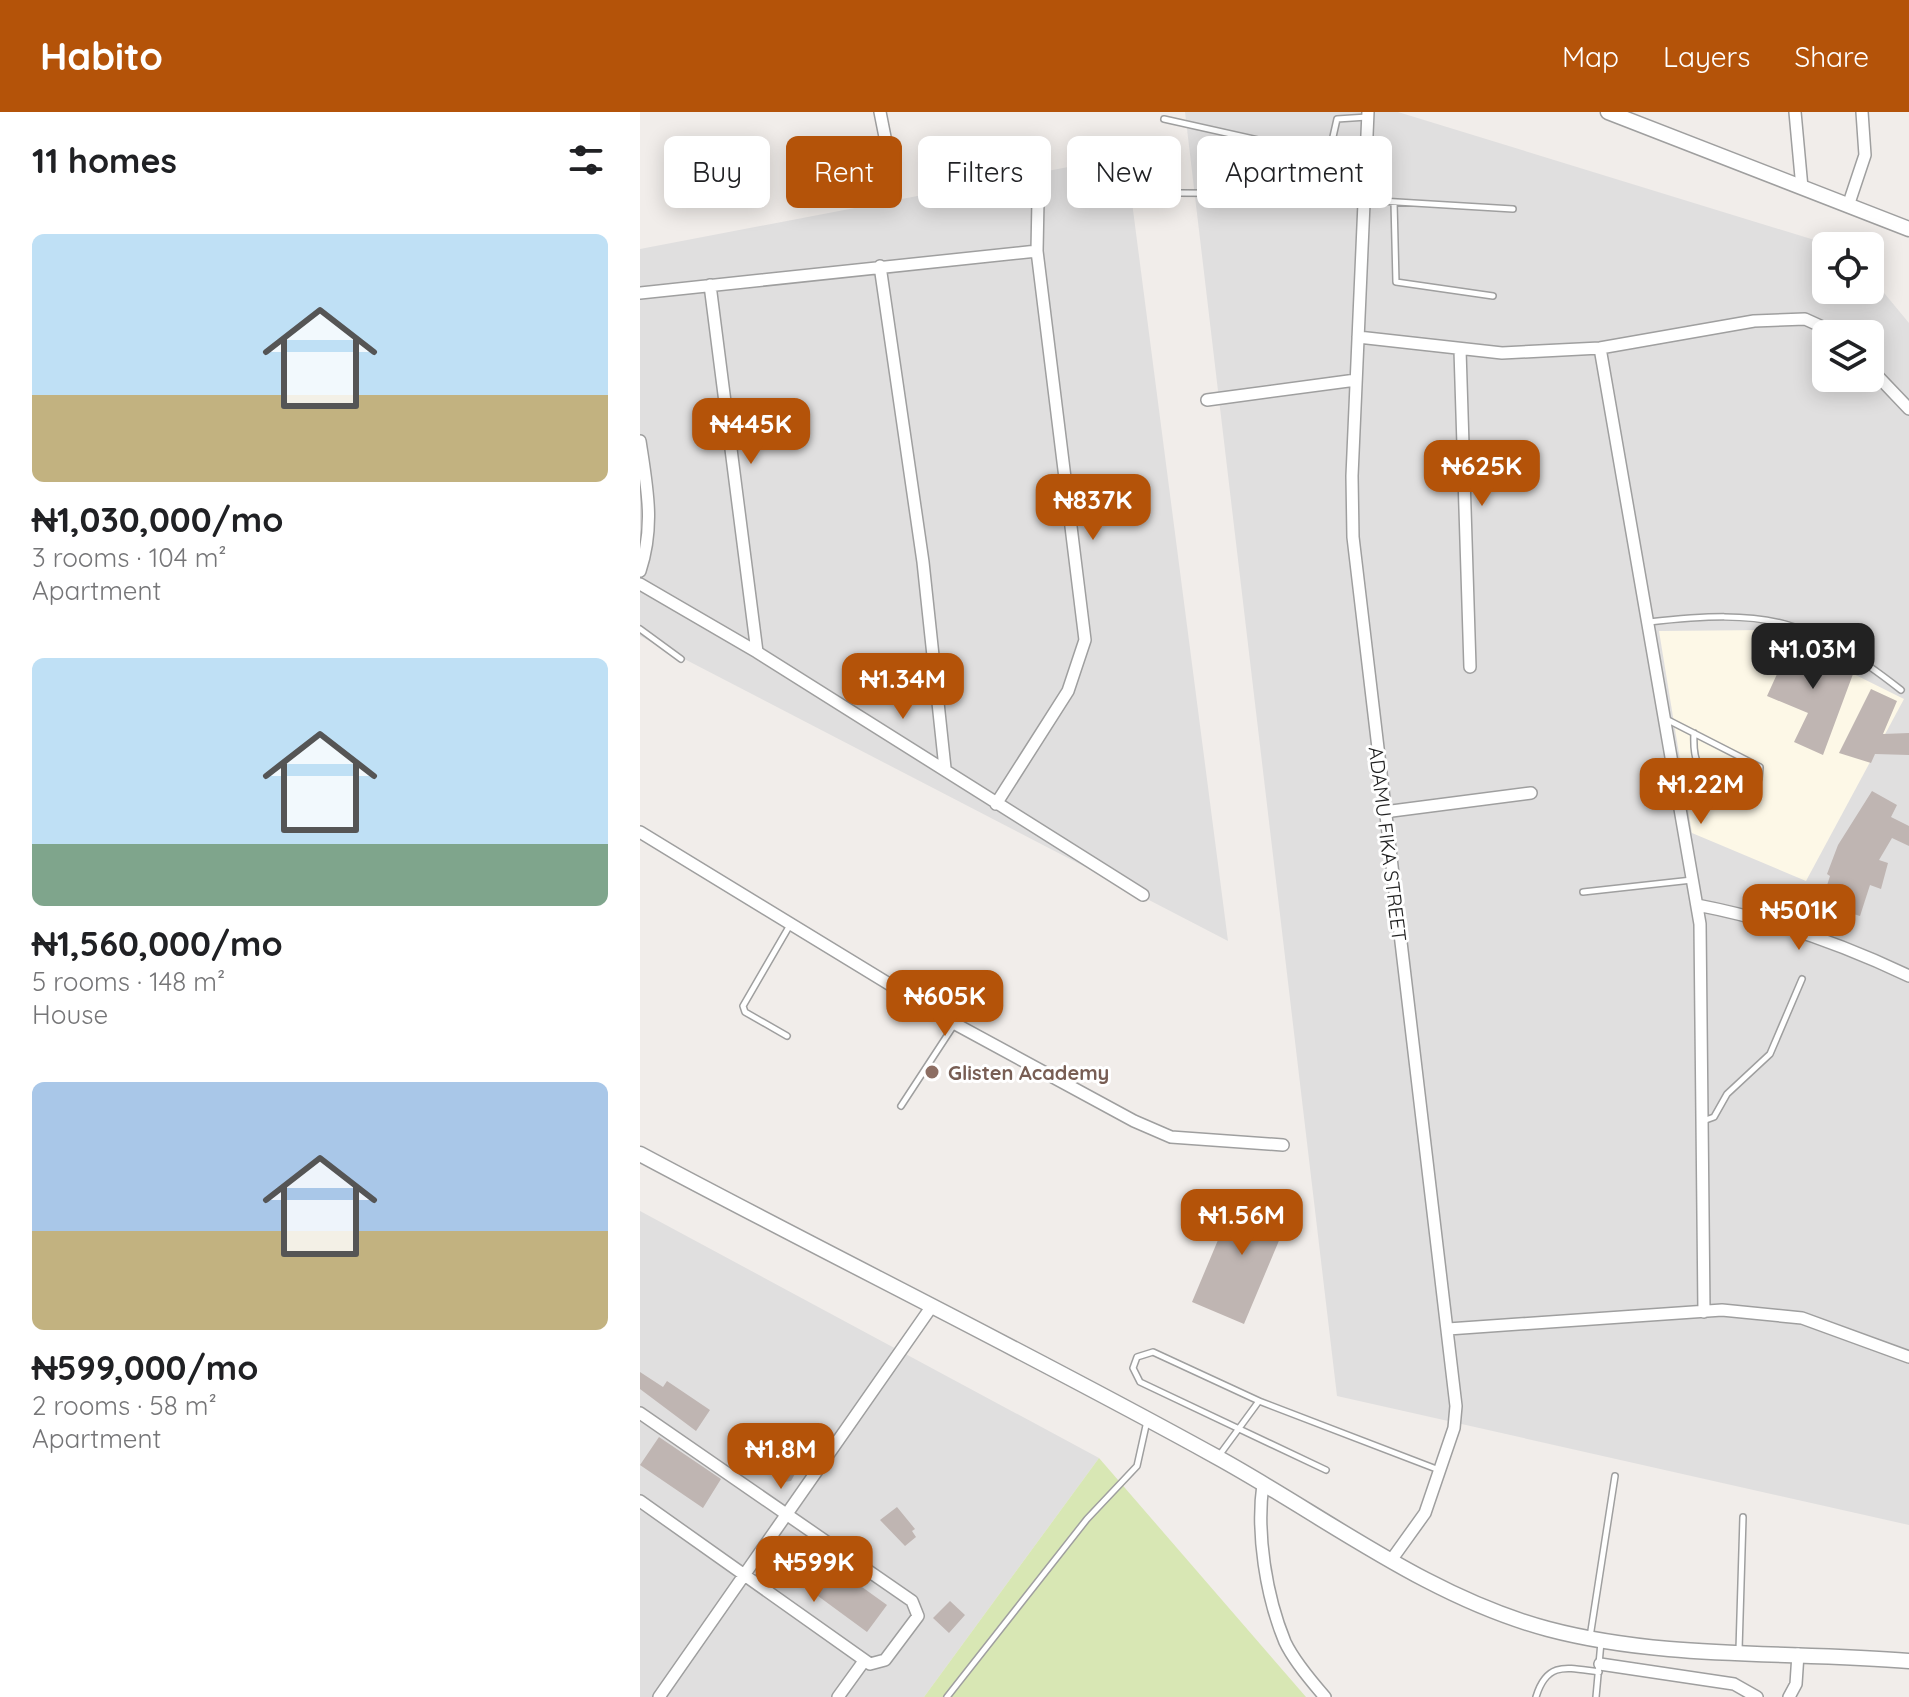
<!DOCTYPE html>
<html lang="en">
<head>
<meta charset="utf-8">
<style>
  :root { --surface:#fff; --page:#f2f2f2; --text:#202124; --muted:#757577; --accent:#b45309 }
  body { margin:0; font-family:Quicksand,sans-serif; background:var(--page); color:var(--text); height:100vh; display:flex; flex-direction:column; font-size:30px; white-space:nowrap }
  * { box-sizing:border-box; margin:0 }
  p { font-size:26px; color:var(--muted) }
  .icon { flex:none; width:44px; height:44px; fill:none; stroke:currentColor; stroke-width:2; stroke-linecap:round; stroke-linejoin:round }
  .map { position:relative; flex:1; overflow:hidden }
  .details { display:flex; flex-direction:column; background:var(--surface); width:640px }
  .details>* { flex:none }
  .banner { position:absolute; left:24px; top:24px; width:760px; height:72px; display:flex; gap:16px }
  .fabs { position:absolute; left:1172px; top:120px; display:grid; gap:16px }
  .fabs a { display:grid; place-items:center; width:72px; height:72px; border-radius:12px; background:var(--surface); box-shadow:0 4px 20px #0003; font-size:40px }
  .price { position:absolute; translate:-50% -68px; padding:0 18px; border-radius:16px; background:var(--accent); color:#fff; font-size:26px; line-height:52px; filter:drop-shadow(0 2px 4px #0008) }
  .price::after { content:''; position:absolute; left:50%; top:48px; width:24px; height:18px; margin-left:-12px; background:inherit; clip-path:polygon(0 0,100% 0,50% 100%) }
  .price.current { background:#222; color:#fff }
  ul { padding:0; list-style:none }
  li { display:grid; align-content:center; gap:16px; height:424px; padding:0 32px }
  li span { display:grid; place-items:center; height:248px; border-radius:12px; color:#555 }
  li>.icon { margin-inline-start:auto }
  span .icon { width:144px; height:144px; fill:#fffc; stroke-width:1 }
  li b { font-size:34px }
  h2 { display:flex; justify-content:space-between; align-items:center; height:96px; padding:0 32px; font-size:34px }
  .tag { padding:0 28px; border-radius:12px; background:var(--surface); box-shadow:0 4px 20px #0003; font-size:28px; line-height:72px }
  .tag.current { background:var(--accent); color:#fff }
  header { display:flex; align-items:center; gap:48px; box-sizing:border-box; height:112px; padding:0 40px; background:var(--accent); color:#fff }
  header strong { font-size:38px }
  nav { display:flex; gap:44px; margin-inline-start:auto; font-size:28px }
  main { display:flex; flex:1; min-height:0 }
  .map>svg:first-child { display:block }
</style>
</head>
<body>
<header>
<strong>Habito</strong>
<nav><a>Map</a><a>Layers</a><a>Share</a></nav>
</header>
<main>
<section class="details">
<h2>11 homes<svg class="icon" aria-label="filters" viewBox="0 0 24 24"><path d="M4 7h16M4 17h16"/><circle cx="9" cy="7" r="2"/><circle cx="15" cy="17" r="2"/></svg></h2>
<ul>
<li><span style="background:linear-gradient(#bfe0f5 65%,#c2b280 0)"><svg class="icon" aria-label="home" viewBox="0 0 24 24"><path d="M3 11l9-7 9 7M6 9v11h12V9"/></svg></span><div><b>₦1,030,000/mo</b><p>3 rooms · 104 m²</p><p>Apartment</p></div></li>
<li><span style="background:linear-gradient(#bfe0f5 75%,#7fa58c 0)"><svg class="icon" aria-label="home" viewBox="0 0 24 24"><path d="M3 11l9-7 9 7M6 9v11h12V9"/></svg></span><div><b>₦1,560,000/mo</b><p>5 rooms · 148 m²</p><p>House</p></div></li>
<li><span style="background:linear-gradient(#a9c7e8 60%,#c2b280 0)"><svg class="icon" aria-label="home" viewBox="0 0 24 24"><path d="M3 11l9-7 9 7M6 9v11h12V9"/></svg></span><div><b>₦599,000/mo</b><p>2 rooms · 58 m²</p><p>Apartment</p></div></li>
</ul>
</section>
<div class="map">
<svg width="1269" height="1585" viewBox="0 0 1269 1585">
  <rect width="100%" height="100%" fill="#f1edea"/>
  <path fill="#e0dfdf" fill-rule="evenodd" d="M545,0H758L1194,134H1186V178H1230V164L1269,211V1413L697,1284ZM1186,222H1230V266H1186Z
    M486,44L588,829L0,524V137Z
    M0,1099L459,1346L284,1585H0Z"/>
  <path fill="#fdf8e7" d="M1125,518L1264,587L1166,769L1052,721L1019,519Z"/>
  <path fill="#d8e7b4" d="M459,1346L666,1585H284Z"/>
  <path fill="#bfb5b2" d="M1153,527L1216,554L1183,643L1154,630L1168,601L1127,584Z
    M1231,577L1257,589L1243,622L1269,621V643L1235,642L1231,651L1199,641Z
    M1232,679L1257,693L1251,705L1269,714V734L1252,726L1239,748L1248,751L1241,777L1230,773L1220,804L1181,792L1190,764L1187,762L1198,733Z
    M599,1078L651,1100L604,1212L552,1190Z
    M0,1260L23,1275L27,1269L70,1298L56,1319L0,1277Z
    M19,1325L81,1367L63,1396L0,1353Z
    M118,1340L157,1358L151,1369L144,1370L111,1351Z
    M257,1395L275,1417L272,1419L276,1425L265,1434L240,1408Z
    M183,1447L247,1493L227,1520L163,1473Z
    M310,1489L325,1503L309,1521L293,1506Z"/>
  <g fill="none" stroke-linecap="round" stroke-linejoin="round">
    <defs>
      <path id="service" d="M524,7L681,42L690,38L697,7L727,5
        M538,81L723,82
        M724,88L873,97
        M754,90L756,170L853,184
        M1009,510C1126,497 1168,505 1261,578
        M0,517L41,547
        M1026,607L1120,655L1119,667L1102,676C1066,659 1052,665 1054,621
        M943,780L1052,768
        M147,924L105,900L103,894L150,813
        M261,994L314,913
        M1063,1009L1074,1005L1087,982L1130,942L1162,867
        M619,1289L513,1240L497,1245L493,1256L500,1270L686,1358
        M578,1345L619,1289L799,1358
        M950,1525L975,1364
        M1099,1538L1103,1405
        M307,1585L447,1407L497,1354L507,1309
        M896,1585C907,1548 928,1556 959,1560
        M956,1585L961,1530"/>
      <path id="minor" d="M240,0L248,40
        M728,0L712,364L713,425L816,1294L814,1316L785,1401L752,1447
        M1155,0L1162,76
        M1208,94L1225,43L1222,0
        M240,154L283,450L305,656
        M70,173L117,540
        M0,181L397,139L398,88
        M718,225L862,241L960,236L1114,209L1165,207L1198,222
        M960,236L1060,812L1064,1200
        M820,238L830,555
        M1230,256L1269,297
        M567,288L716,268
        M0,329C7,375 15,414 0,459
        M0,472L117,540L503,783
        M356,692L428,579L445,528L397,139
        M744,700L891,681
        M0,720L308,908L494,1009L531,1025L643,1033
        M1057,793C1130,807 1202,832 1269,864
        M808,1217L1082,1198L1162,1206L1269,1245
        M0,1301L272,1489L278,1504L245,1548L230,1552L0,1389
        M623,1372C616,1421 626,1484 645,1530C654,1549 671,1569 685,1585
        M960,1552L1094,1572L1117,1585
        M19,1585L292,1194
        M198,1585L224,1549
        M1149,1585L1156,1572L1158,1542"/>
      <path id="tertiary" d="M968,0L1269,117
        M0,1042C191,1144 385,1239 575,1344C683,1403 787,1485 908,1517C1025,1548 1150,1539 1269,1549"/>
    </defs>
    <use href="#service" stroke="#9f9f9f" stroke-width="8"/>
    <use href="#minor" stroke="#9f9f9f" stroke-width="14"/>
    <use href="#tertiary" stroke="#9f9f9f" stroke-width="17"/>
    <use href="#service" stroke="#fff" stroke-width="5"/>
    <use href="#minor" stroke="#fff" stroke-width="11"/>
    <use href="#tertiary" stroke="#fff" stroke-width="14"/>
  </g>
  <circle fill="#8d6e63" stroke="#fff" stroke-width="3" cx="292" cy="960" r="8"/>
  <g text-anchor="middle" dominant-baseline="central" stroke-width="6" stroke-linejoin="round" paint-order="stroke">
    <g font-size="20" fill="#222" stroke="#fff">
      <text transform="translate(748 732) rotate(83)">ADAMU FIKA STREET</text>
    </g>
    <g font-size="20" font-weight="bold" fill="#785e54" stroke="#fff" text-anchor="start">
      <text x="308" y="960">Glisten Academy</text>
    </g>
  </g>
</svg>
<div class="fabs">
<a><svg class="icon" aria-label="locate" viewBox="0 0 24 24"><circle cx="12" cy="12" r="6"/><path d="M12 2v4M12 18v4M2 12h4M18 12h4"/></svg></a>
<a><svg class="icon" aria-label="layers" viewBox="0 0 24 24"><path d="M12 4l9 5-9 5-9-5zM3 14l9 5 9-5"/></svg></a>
</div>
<b class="price" style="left:111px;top:354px">₦445K</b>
<b class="price" style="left:842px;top:396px">₦625K</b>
<b class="price" style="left:453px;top:430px">₦837K</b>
<b class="price current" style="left:1173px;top:579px">₦1.03M</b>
<b class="price" style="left:263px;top:609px">₦1.34M</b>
<b class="price" style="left:1061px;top:714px">₦1.22M</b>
<b class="price" style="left:1159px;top:840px">₦501K</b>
<b class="price" style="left:305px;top:926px">₦605K</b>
<b class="price" style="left:602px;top:1145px">₦1.56M</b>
<b class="price" style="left:141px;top:1379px">₦1.8M</b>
<b class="price" style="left:174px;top:1492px">₦599K</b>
<div class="banner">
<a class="tag">Buy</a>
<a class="tag current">Rent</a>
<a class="tag">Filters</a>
<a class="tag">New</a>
<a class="tag">Apartment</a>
</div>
</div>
</main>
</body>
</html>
